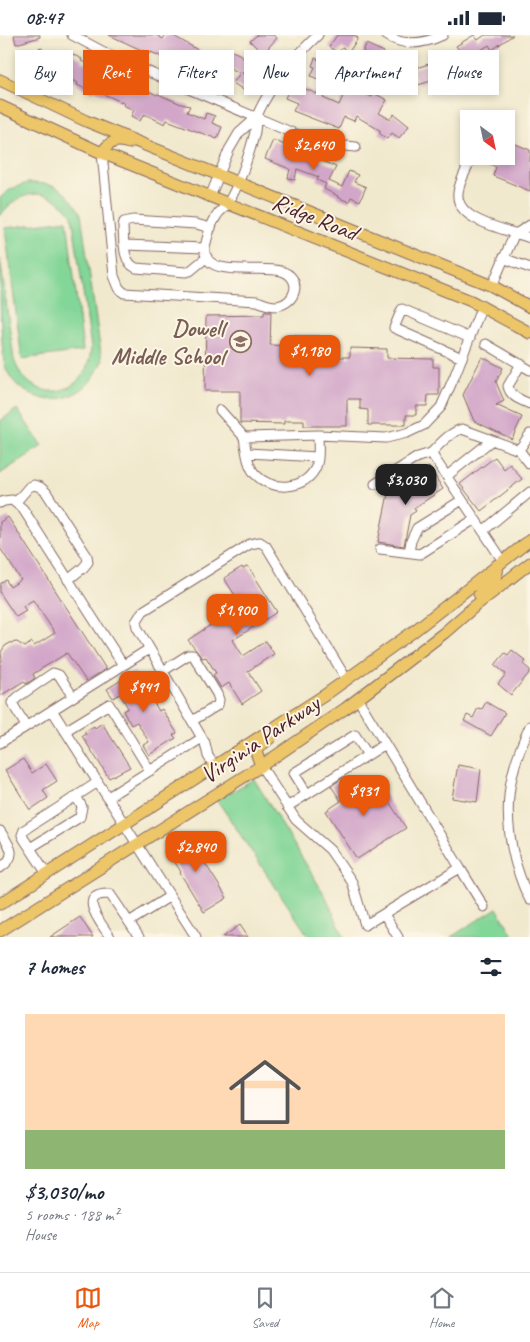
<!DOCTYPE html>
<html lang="en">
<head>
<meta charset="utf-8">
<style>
  :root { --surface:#fff; --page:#f6f6f7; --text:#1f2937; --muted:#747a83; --line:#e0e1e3; --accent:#ea580c }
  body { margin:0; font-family:Caveat,sans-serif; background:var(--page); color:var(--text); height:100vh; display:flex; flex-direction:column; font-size:19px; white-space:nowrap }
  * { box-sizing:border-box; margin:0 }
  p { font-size:16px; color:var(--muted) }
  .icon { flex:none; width:28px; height:28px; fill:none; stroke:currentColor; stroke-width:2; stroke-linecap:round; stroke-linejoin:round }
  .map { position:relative; height:902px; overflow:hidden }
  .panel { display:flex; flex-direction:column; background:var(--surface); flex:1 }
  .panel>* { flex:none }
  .banner { position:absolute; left:15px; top:15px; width:500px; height:45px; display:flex; gap:10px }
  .needle { width:32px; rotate:147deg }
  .tools { position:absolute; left:460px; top:75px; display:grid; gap:10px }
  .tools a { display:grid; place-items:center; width:55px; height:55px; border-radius:0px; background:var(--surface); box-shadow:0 2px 8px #0003; font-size:25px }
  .price { position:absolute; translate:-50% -42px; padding:0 11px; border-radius:10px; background:var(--accent); color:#fff; font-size:16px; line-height:32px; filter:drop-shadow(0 1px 2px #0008) }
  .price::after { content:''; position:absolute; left:50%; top:30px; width:15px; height:11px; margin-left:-8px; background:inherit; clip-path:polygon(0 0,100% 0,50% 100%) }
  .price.on { background:#222; color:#fff }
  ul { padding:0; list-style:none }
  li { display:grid; align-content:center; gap:10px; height:265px; padding:0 25px }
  li span { display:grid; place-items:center; height:155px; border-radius:0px; color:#555 }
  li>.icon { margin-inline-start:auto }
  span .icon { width:90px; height:90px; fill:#fffc; stroke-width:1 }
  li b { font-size:21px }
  h2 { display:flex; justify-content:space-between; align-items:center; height:60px; padding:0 25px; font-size:21px }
  .pill { padding:0 18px; border-radius:0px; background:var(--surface); box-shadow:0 2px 8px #0003; font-size:18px; line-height:45px }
  .pill.on { background:var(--accent); color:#fff }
  .status { display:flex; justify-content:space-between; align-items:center; height:35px; padding:0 25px; background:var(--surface); direction:ltr }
  .status svg { height:14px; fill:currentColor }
  .dock { display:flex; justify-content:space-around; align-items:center; height:70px; border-top:1px solid var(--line); background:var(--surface); font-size:14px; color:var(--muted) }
  .dock a { display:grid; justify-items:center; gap:2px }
  .dock .on { color:var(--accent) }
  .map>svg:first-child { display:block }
</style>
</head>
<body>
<div class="status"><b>08:47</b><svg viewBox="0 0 49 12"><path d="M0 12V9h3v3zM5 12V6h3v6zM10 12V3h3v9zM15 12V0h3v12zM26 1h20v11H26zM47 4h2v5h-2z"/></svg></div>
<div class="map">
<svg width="530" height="902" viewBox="0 0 530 902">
  <rect width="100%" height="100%" fill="#fcf5e5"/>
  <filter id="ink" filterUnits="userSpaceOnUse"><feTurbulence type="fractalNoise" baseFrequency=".02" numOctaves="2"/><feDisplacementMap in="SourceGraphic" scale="10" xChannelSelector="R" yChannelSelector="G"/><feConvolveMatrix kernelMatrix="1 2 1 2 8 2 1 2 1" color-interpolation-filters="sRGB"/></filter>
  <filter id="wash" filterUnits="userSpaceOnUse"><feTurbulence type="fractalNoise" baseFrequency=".0096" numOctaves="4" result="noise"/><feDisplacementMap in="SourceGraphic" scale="20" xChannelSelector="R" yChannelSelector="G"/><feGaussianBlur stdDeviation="1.12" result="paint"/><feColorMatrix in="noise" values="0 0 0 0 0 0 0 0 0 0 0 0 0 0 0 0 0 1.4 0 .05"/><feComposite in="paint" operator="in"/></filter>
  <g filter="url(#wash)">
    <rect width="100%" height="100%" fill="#f1e9cd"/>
    <path fill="#82d697" stroke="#667a61" d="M27,148C56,148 66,154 81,179L102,326C93,347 81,360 58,364C48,366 38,363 29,358C16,352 7,340 4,326C0,297 0,254 0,223L14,325C32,373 89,363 91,312L72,180C51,152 21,152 0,181V163L11,154Z
      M67,185L83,316L22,324L5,193Z
      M17,374L42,411L0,439V386Z
      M254,744L326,862L344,902H309L217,765Z
      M497,873L514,902H451Z"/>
    <g id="blocks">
      <path fill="#d2a6c9" d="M14,0H40V2L16,9Z
        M109,0H156L163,4L165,0H172L210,22L224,28L230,15L239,19L250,27L242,38L256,47L248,58L233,48L240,38L228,32L221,47L196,37L172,24L171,26L151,17L150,19Z
        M257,0H273L277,3L268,13L273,18L268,24L250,6Z
        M337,0H354L358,3L349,17L342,13L338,18L329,12Z
        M474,0L478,5L485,0H513L492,15L489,10L462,27L466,33L447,46L444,42L418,50L413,34L432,28L433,31L459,15L456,11Z
        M366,9L384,17L382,20L406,25L403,40L389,37L383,50L375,46L378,39L367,34L369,29L360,25Z
        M40,12L60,28L65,16L82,24L81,26L93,31L90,39L118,51L121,43L157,60L158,59L181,69L190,71L187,77L204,84L206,78L215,81L212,88L222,92L217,104L167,85L165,89L144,79L140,86L131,81L134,75L123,70L124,68L94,55L93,57L77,50L78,48L47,34L43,40L28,27Z
        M315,23L340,35L332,51L329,50L323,63L339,70L346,54L356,58L357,55L372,62L374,58L387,65L379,78L390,84L394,79L409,91L399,103L392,98L387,104L379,98L381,96L356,81L354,86L344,82L339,94L293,76L297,68L285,63L292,48L317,59L322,46L311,41L315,32L312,31Z
        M273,105L336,132L329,146L342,152L349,136L358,140L354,147L366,152L360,166L351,162L349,167L337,162L338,161L324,154L326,149L317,145L319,142L297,134L295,145L288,143L290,134L265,124Z
        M506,105L530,115V156L493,141L496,132L488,128L491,121H506Z
        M264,277H271L270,310L292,311V301H320L339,322H350V313L387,314V323L433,324V332H439V360H428L427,371H416V380H406V390H368V375L360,374V364H347V391H304V386H284V389L240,388V356H205L206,281L264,280Z
        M482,322L503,333L496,347L504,366L496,370L522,382L512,404L474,386L463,360Z
        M495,422L504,434L510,429L522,444L481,476L460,449Z
        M429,432L443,454L414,473L416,476L410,480L404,511L378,507L388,459Z
        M8,482L106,634L86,646L67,618L33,639L35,643L26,649L24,646L0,661V628L2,626L1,617L5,611L10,608L17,607L25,612L32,607L34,611L55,598L33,565L23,571L26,576L16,582L0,558V549L6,545L10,552L21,545L0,513V487Z
        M248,531L277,577L233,605L243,621L266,606L274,619L248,636L261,656L242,669L229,648L221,653L213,640L216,638L206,622L202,623L188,605L241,570L224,543L242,532L243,534Z
        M512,615L526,626L523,629L530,635V637L511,660L498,649L506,639L495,630L505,618L508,620Z
        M134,637L159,676L162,674L177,698L173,700L176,703L149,720L143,710L149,707L137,687L131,690L123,676L128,673L120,659L113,663L107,654Z
        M486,667L505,678L491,701L464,686L467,680L473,683L478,673L482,674Z
        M102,688L130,732L109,743L82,701L86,699L84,697L94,691L95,693Z
        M23,724L32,738L46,729L57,746L43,755L48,763L30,775L5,735Z
        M458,730L481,734L477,767L452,763Z
        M343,743L353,759L375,745L406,793L357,824L326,776L341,766L331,751Z
        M189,799L199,816L198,817L227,863L204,877L180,838L181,837L166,813Z
        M80,882L93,902H50Z
        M240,890L248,902H223Z"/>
    </g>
  </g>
  <g filter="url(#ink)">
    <use href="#blocks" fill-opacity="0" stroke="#846664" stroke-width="1"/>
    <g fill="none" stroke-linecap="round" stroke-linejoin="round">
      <defs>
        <path id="minor" d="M72,0L104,17L158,41L293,98L324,109L356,112
          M386,0C404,12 424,9 443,0
          M102,118L114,241L119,253L124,258L257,266C263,268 269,271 276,271C297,269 303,242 281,236C263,230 209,243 205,218C204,210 211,189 216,182C219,176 225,173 228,168C240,148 248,123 254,101C256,95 255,88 257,82C259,74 265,65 269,58C282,36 299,18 318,0
          M472,121C468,133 459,146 458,158C455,187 510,195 530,203
          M210,162L229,115L239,98L257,82
          M125,210L205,213
          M207,222L190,236L186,237L136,233C122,227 124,205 123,191L124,187L133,185L196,189L211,193
          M503,223L530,233
          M492,251L514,200L530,190
          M486,309L530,335
          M462,323L394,293L402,274L470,303
          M521,329L508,351C510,362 521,365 530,369
          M220,375L244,402
          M318,400C318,410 320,424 315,434C303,456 271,456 255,439C247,430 246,414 244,402L318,400L386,403L407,398L424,390L441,372L455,340L482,271
          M519,415L530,399
          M247,418L318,422
          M447,441L492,405
          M375,449L418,422L431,418
          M16,467L29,452L34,450L40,452L46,457L87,521L88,527L83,533L68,545
          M0,468L4,466L12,465L23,474L123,630
          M483,496L530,457
          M380,514L420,519L475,484
          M409,517L411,506L417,493L462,465
          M503,526L431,418C440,409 450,397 462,394L519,415L530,429
          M163,636L188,620H193L217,659L219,665L218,670L192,686
          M52,675L196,902
          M26,691L12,668L18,662L53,638L59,640L73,662
          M530,691C508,738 502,775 515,826C519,839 523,853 530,865
          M65,696L109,669L150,736
          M0,708L149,614
          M261,731L296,785L330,815L352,847L365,890L460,833L358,664
          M215,732L208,721L205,708L137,592L136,587L143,576L250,509L260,507L266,511L347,645
          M307,759L294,738L355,700L368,720
          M108,762L202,703
          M287,772L385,709
          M0,796C10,811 19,821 0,833
          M30,813L80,782L82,772L76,761
          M460,833L484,872
          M47,839L24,804L22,800L24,795L98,747
          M384,879L398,902
          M110,902C101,888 75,858 110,859L129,887
          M139,902L129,887L170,861"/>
        <path id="major" d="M0,45L86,86L492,251L530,272
          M0,71L102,118L471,266L530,298
          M102,118C109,107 116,103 129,108
          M479,559C488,551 500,543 497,530
          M261,731L256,717L259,712L270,703
          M0,869L325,660L414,596L530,505
          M0,896L261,731L346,673L444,598L475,571L530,528"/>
      </defs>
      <use href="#minor" stroke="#846664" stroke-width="11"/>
      <use href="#major" stroke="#846664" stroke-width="13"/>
      <use href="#minor" stroke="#fff" stroke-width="9"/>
      <use href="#major" stroke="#ecc669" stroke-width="11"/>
    </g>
  </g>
  <defs>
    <symbol id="school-ring" viewBox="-11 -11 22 22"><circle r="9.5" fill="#fcf5e5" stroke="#8d6e63" stroke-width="1.5"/><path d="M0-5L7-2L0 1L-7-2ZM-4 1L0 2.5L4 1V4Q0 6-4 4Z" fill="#8d6e63"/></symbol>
  </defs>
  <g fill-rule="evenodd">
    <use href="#school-ring" x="228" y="294" width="25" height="25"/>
  </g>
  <g text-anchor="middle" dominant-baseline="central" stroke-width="4" stroke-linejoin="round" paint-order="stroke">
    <g font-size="24" fill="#4a1f2b" stroke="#fcf5e5">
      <text transform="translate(315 182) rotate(22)">Ridge Road</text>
      <text transform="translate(260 704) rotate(-34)">Virginia Parkway</text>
    </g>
    <g font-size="24" font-weight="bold" fill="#785e54" stroke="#fcf5e5" text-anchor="end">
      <text x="224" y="293">Dowell<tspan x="224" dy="28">Middle School</tspan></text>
    </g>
  </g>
</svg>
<div class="tools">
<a><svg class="needle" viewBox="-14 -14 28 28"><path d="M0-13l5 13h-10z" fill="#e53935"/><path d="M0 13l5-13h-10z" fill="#747a83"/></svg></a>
</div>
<b class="price" style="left:314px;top:136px">$2,640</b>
<b class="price" style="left:310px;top:342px">$1,180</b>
<b class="price on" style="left:406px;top:471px">$3,030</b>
<b class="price" style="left:237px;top:601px">$1,900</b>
<b class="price" style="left:144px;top:678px">$941</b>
<b class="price" style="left:364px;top:782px">$931</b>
<b class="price" style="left:196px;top:838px">$2,840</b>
<div class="banner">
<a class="pill">Buy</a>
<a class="pill on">Rent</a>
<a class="pill">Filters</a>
<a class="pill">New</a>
<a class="pill">Apartment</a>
<a class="pill">House</a>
</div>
</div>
<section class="panel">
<h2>7 homes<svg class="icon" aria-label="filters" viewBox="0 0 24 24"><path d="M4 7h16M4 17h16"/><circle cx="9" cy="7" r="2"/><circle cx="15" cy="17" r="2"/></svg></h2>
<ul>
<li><span style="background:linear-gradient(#ffd9b3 75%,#8fb573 0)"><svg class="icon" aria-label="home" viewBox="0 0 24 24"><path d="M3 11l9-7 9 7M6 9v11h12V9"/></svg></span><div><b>$3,030/mo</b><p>5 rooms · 188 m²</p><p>House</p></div></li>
</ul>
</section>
<nav class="dock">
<a class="on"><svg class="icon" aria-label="map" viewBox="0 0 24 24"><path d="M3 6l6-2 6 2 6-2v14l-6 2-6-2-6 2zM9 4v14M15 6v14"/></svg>Map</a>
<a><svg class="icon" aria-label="saved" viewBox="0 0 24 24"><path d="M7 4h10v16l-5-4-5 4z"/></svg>Saved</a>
<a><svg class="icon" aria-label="home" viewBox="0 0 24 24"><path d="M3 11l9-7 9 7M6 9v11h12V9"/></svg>Home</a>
</nav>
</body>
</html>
